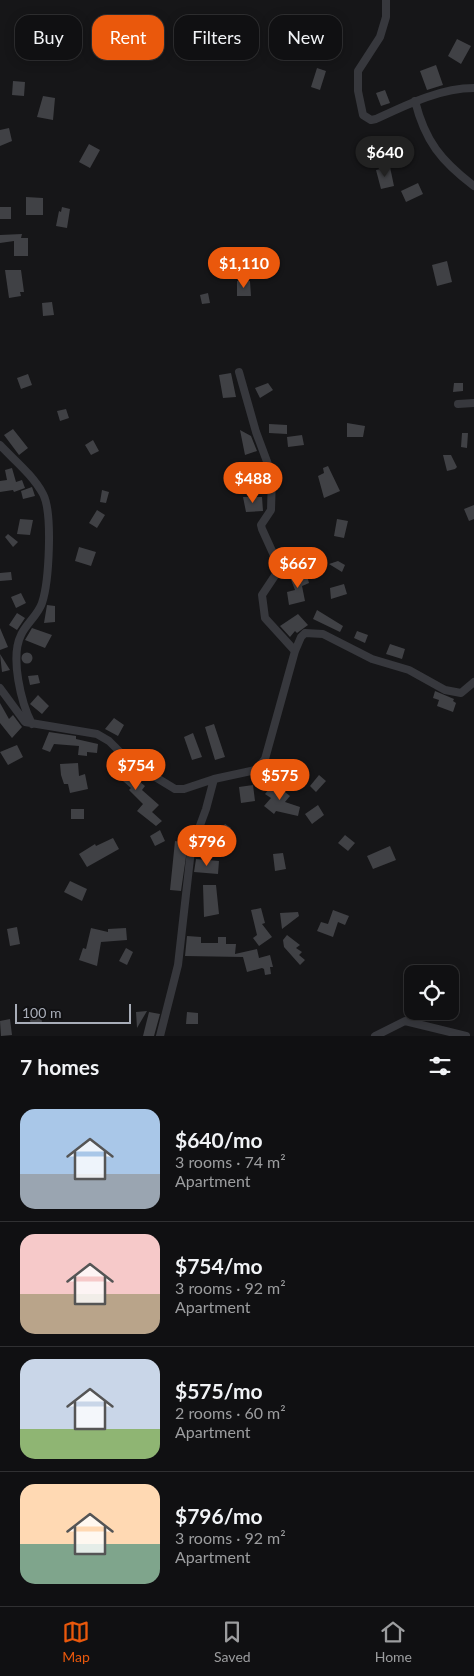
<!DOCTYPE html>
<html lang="en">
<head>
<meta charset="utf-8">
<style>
  :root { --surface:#101012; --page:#19191b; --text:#f1f3f6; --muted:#9c9d9f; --line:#303032; --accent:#ea580c }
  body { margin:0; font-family:Lato,sans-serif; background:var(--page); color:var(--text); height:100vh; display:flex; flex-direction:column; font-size:19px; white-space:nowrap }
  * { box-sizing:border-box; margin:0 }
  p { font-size:16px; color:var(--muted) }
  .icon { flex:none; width:28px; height:28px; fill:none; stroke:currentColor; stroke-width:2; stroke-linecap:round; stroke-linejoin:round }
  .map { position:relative; height:1036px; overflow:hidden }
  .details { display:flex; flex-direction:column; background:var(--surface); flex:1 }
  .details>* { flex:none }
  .hud { position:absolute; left:15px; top:15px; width:445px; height:45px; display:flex; gap:10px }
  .fabs { position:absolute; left:404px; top:965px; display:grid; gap:10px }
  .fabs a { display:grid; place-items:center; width:55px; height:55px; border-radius:10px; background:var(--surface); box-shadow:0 2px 12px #0003,0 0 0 1px var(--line); font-size:25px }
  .scale { position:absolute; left:15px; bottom:12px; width:116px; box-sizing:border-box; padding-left:5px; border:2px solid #a8adb8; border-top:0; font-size:14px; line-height:18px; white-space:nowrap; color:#a8adb8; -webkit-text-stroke:4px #111113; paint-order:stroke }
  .price { position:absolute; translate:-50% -42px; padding:0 11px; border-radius:18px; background:var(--accent); color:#fff; font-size:16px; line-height:32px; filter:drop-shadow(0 1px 2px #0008) }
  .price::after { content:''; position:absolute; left:50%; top:30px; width:15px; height:11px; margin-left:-8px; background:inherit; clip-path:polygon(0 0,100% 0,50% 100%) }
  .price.on { background:#222; color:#fff }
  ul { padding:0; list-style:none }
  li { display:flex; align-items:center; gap:15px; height:125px; padding:0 20px }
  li+li { border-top:1px solid var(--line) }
  li span { display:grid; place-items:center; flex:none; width:140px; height:100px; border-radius:15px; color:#555 }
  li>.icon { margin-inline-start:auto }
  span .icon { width:60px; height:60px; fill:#fffc; stroke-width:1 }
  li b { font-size:21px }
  h2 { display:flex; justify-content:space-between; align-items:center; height:60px; padding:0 20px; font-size:21px }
  .pill { padding:0 18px; border-radius:15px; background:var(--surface); box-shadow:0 2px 12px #0003,0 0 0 1px var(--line); font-size:18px; line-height:45px }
  .pill.on { background:var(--accent); color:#fff }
  .tabs { display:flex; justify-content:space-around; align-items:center; height:70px; border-top:1px solid var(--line); background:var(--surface); font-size:14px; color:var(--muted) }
  .tabs a { display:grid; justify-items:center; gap:2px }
  .tabs .on { color:var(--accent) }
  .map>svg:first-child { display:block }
</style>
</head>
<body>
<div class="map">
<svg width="474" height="1036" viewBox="0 0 474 1036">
  <rect width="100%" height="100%" fill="#161618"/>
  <path fill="#404145" d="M457,39L471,46L461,64L448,56Z
    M436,65L443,85L427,90L420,71Z
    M317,68L326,71L320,90L311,87Z
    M13,81L25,82L24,96L12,95Z
    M385,90L390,103L381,106L376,93Z
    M43,96L55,98L53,120L37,117Z
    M9,128L12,141L0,146V130Z
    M89,144L100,150L90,168L79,162Z
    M390,167L394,186L381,189L376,170Z
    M418,183L423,194L406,202L401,191Z
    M26,197L43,198V215H26Z
    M0,207H11V219H0Z
    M62,207L70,209L67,228L56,226L59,211L61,212Z
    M22,234L21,238H28V256H14V241L0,243V235Z
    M447,261L452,282L437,286L432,265Z
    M211,265L224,266L223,273L210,272Z
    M5,270H21L24,292H20L21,296L9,298Z
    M237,281H250L251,296H237Z
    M208,293L210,303L202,304L200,295Z
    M52,302L54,315L43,316L42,303Z
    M231,373L236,397L223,398L219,375Z
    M28,374L32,385L21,389L17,378Z
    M268,383L273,390L260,398L255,388Z
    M454,383H463V391L453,392Z
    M66,409L69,418L60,421L57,411Z
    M347,423L365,426L363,437H347Z
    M269,424L287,425V434L269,433Z
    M13,429L28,448L19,455L4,435Z
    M240,430L251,436L257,451L245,455Z
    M462,433H468L467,448L461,447Z
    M302,435L304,445L288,447L287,437Z
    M93,440L99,451L91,455L85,445Z
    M443,455H451L457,467L455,469L447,471Z
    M328,466L340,491L324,498L318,476L324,473L323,468Z
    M12,468L16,482L22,480L25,488L14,492L13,490L0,492V481L7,480L5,470Z
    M32,487L35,496L23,499L21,491Z
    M102,490L109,492L106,503L100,502Z
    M243,497H262L263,511L246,512Z
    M474,505V519L469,521L464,509Z
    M97,510L105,515L97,528L89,523Z
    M20,519L33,520L30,535L17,534Z
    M337,519L348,521L344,538L334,536Z
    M8,534L18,542L13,547L5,537Z
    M79,547L96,552L91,566L75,561Z
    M338,561L345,565L342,572L329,564Z
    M11,572L12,580L0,581V573Z
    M306,572L309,583L302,586L305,601L289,605L287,592L295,590L290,577Z
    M344,584L347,594L331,599L330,588Z
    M21,593L26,603L16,608L11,597Z
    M47,605L55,606V622L44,623Z
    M317,610L343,626L340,632L313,619Z
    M17,613L25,618L17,630L9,625Z
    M298,614L308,625L297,633L295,631L290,637L280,626Z
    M0,628L8,647L0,650Z
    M32,628L52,635L45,648L25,640Z
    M357,631L368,635L365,643L354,638Z
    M390,644L405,649L402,659L386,654Z
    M21.5 658a5.5 5.5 0 1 1 11 0a5.5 5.5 0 1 1-11 0Z
    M0,654L10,670L2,672Z
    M38,675L40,683L30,685L28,676Z
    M435,691L454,699L453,701L456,703L453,712L437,706L439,700L433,698Z
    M38,695L49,706L42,714L30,704Z
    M0,703L9,719L13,715L22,727L12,738L0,723Z
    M114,718L124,725L118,736L105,729Z
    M214,724L225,757L215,760L205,727Z
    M49,732L76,736V739L98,744L97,753L87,752V756L78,755L79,746L54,744L50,752L42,749Z
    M193,733L202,757L192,760L184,737Z
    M17,745L23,757L8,765L0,752Z
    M118,758L128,773L132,769L137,773L134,777L145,786L142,790L159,805L152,812L162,821L156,826L137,811L143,804L129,790L131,788L116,775L114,777L106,766Z
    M78,763L79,776L85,774L88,789L70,793L68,784H64L61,775L60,764Z
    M319,775L326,781L316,792L310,786Z
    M281,782L288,788L285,792L290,796L285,802L300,807L298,816L276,811L274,814L264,806L271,798L265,794L274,783L278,786Z
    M253,785L255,801L241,803L239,787Z
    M318,805L324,815L312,824L305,814Z
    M71,809H84V819H71Z
    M225,824L231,828L223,841L216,837Z
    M160,830L165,841L155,846L150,836Z
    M345,835L355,843L348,851L338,843Z
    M113,838L119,849L87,867L79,854L95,844L96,846Z
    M175,841L188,843L181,891L170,890Z
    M390,846L396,860L373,869L367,856Z
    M283,853L286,869L275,871L273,854Z
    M196,859L219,861L218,874L194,872Z
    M70,881L87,889L82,901L64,892Z
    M203,885H216L219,914L204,917Z
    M261,908L265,923L262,924L272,937L259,946L253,938L257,935L251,910Z
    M333,910L349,916L345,925L338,922L333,937L317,931L321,922L328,924Z
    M298,912L299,916L282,929L280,913Z
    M17,927L20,944L10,946L7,929Z
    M91,928L108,932V929L126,928L127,940L101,942L97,966L79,960L83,948L86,949Z
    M287,935L300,945L296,948L302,952L299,955L305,960L300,965L284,947L283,940Z
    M187,936L201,937V943H218V937H226V944H236L235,954L257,949L259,958L270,955L273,967H270L271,974L265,975L264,969L262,968L247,972L243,957L185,956Z
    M126,948L133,952L127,965L119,961Z
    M40,1011L42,1022L31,1024L28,1014Z
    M147,1011L137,1028L136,1012Z
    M149,1012L160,1014L154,1036H143Z
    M187,1012L198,1013V1024H186Z
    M10,1019L12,1035L1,1036L0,1021Z"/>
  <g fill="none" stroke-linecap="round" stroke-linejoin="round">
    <path stroke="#37383d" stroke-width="8" d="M386,0V17L380,37L358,71V91L363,115L371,120L376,119C406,105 440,88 474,88
      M415,101C425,141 441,161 474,186
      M239,372L256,432L272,475L271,510L261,525L262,529L277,562L278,571L262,595L265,618L295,651
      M458,404L474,403
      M0,445C14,460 33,475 43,494C53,513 49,582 42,603C38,615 26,624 21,635C10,657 21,703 32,724
      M0,688L25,722L97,734L109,741L129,761L175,789H184L214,779L251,771L257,769L265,759L295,651L301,637L305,633L323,634L372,659L409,670L445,690L461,693L474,682
      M160,1036L178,965L191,850L206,809L214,779
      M375,1036L405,1021L466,1036"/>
  </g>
</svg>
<div class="fabs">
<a><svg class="icon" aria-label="locate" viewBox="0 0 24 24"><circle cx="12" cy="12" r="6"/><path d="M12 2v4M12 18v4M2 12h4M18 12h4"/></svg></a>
</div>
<div class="scale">100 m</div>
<b class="price on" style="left:385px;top:178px">$640</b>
<b class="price" style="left:244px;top:289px">$1,110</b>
<b class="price" style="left:253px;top:504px">$488</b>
<b class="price" style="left:298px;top:589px">$667</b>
<b class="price" style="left:136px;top:791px">$754</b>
<b class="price" style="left:280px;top:801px">$575</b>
<b class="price" style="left:207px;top:867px">$796</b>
<div class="hud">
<a class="pill">Buy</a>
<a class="pill on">Rent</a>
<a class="pill">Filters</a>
<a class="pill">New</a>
</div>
</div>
<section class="details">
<h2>7 homes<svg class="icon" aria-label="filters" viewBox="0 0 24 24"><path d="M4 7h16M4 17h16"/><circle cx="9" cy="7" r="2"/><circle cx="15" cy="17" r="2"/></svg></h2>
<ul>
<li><span style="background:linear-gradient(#a9c7e8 65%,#9aa5b1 0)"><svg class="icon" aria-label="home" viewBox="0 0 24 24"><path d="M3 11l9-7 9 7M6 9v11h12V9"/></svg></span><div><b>$640/mo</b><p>3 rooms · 74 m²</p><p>Apartment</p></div></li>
<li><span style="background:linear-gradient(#f6c9c9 60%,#b9a48a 0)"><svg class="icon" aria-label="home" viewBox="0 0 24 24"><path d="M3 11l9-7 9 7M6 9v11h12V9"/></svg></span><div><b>$754/mo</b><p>3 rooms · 92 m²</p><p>Apartment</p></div></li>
<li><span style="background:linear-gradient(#c9d6e8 70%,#8fb573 0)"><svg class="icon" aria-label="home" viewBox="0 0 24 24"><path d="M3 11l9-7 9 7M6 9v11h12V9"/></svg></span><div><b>$575/mo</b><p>2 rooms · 60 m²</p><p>Apartment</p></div></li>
<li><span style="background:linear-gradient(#ffd9b3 60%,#7fa58c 0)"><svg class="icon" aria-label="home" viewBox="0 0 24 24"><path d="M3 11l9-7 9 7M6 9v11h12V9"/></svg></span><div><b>$796/mo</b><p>3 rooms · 92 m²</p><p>Apartment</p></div></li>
</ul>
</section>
<nav class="tabs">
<a class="on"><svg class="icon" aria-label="map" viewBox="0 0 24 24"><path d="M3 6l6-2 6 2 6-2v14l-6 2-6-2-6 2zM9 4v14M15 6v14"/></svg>Map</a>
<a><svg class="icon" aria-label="saved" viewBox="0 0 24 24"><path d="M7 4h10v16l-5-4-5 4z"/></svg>Saved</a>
<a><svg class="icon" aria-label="home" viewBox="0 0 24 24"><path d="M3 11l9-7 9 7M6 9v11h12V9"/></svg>Home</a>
</nav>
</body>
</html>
